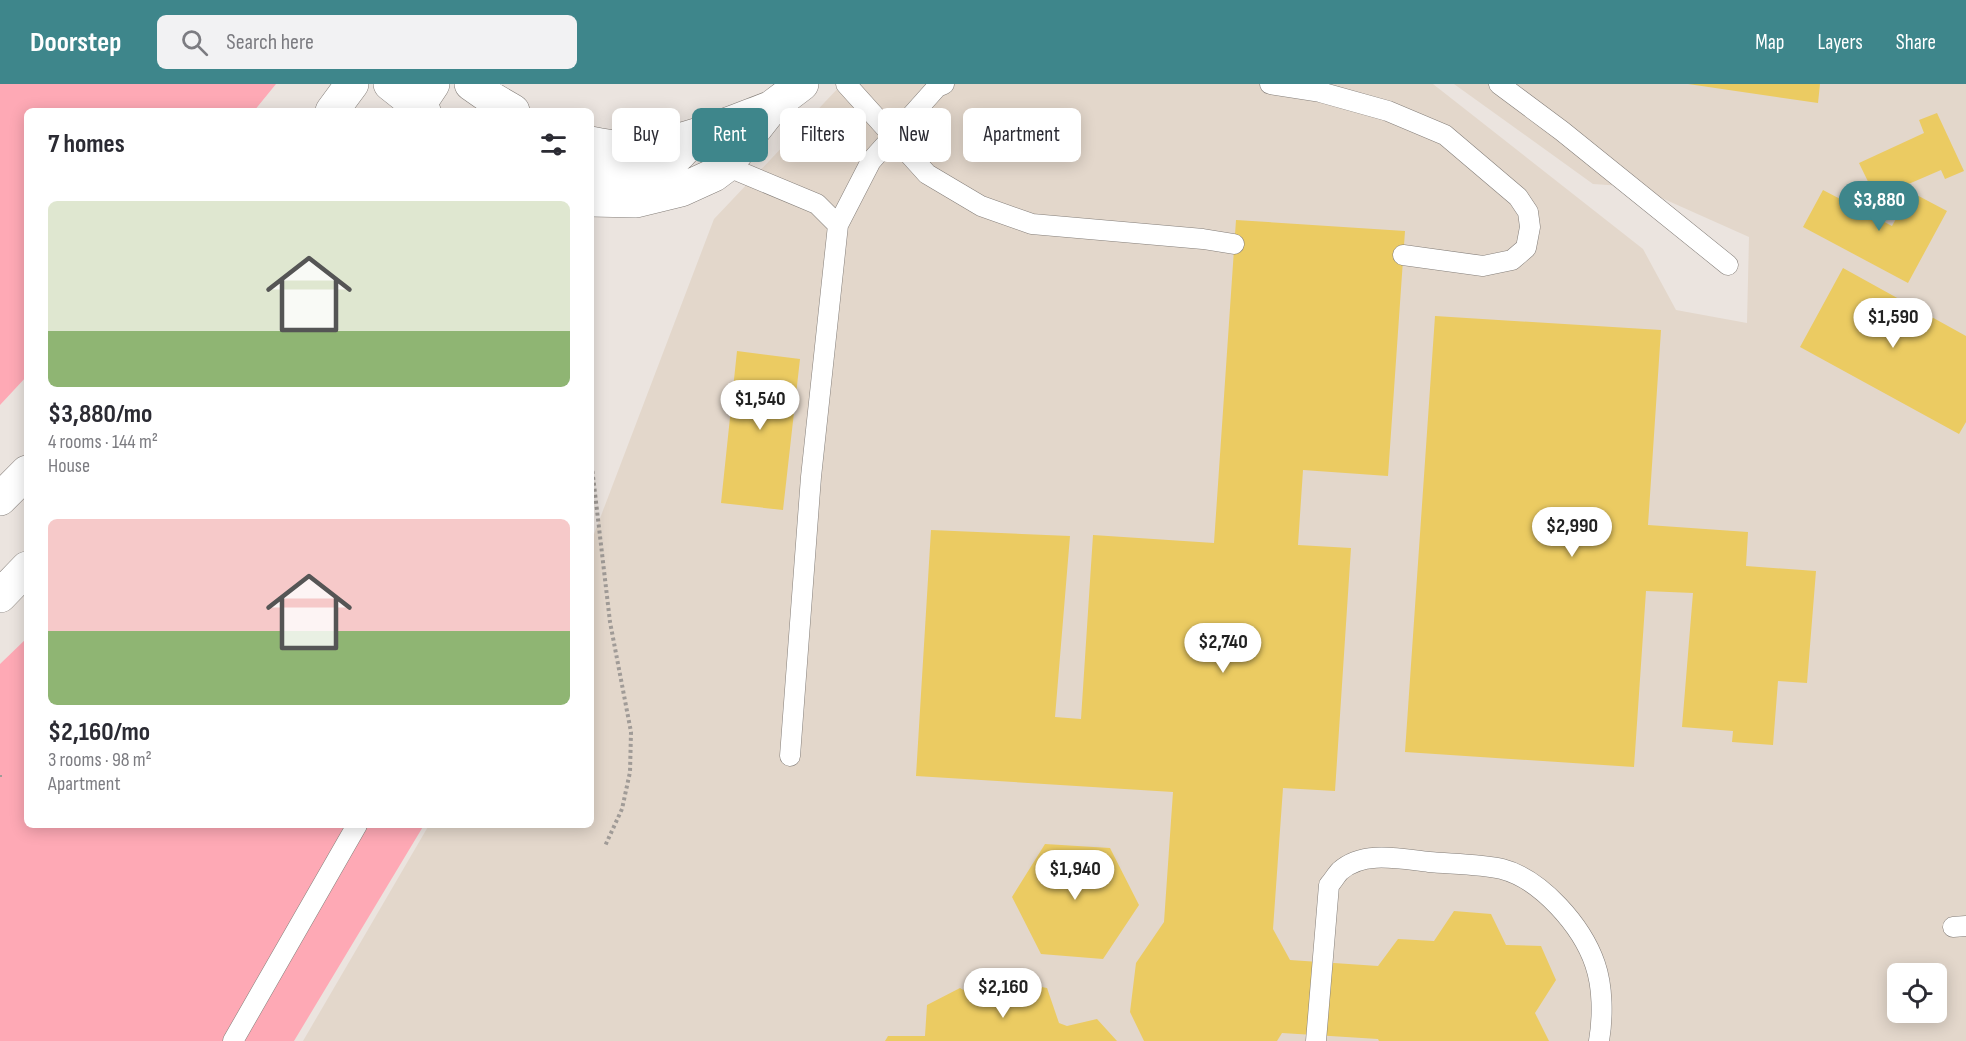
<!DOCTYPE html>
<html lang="en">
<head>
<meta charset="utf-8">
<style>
  :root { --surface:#fff; --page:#f2f2f3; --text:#2b2b33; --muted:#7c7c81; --accent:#3e868b }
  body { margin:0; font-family:"Sofia Sans Condensed",sans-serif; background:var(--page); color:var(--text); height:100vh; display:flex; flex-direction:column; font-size:22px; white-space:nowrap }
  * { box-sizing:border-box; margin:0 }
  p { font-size:20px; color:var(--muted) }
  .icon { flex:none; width:33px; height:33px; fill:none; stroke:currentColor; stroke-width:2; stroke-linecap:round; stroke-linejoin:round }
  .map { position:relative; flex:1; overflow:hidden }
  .side { position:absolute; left:24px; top:24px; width:570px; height:720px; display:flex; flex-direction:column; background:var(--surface); border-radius:9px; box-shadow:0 3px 15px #0003 }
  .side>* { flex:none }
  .top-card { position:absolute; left:612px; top:24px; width:570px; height:54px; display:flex; gap:12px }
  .buttons { position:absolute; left:1887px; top:879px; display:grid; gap:12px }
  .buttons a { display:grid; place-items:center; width:60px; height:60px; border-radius:9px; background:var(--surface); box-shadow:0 3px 15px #0003; font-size:30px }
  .price { position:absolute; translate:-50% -51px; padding:0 14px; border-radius:21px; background:#fff; color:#222; font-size:20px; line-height:39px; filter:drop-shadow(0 2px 3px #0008) }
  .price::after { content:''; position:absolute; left:50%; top:36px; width:18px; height:14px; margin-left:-9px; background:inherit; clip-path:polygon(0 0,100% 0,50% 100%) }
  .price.selected { background:var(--accent); color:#fff }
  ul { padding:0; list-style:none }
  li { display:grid; align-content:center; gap:12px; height:318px; padding:0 24px }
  li span { display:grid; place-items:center; height:186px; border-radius:9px; color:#555 }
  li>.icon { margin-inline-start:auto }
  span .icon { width:108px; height:108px; fill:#fffc; stroke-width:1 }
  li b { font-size:26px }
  h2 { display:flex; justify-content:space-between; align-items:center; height:72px; padding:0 24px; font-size:26px }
  .tag { padding:0 21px; border-radius:9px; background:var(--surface); box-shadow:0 3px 15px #0003; font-size:21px; line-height:54px }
  .tag.selected { background:var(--accent); color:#fff }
  header { display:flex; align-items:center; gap:36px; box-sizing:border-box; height:84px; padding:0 30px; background:var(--accent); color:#fff }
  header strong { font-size:28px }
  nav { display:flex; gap:33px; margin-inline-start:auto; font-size:21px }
  .search { width:420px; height:54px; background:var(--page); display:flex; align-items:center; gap:15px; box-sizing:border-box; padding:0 21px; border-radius:9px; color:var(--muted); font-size:22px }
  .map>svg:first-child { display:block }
</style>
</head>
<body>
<header>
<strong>Doorstep</strong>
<div class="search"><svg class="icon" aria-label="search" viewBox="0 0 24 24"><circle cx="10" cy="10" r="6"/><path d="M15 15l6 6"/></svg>Search here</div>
<nav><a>Map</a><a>Layers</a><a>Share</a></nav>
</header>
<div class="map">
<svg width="1966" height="957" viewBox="0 0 1966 957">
  <rect width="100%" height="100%" fill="#ebe4df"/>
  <path fill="#e3d7cb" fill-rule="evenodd" d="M842,0H1433L1643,165L1676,226L1747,239L1749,153L1637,103L1593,100L1454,0H1966V957H303L429,741H591V458L714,135ZM1898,890H1936V928H1898Z"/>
  <path fill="#fea9b5" d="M0,0H276L254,27H27V292L0,321Z
    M27,554V741H424L294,957H0V580Z"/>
  <path fill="#ebcb62" d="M1688,0H1820L1818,19Z
    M1937,29L1964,87L1945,95L1941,86L1876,114L1859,79L1924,49L1919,36Z
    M1823,106L1892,142L1911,108L1947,127L1908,199L1803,143Z
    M1236,136L1405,147L1388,392L1303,386L1298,461L1351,464L1335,707L1283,704L1273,845L1290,876L1378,882L1398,855L1434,857L1454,827L1491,830L1506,861L1541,862L1556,896L1535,929L1549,957H1379L1378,955L1282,949L1277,957H1144L1130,928L1136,879L1164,838L1173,708L916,692L931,446L1070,452L1055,633L1081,635L1093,451L1214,459Z
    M1843,184L1966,252V338L1959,350L1800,263Z
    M1435,232L1661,246L1648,441L1748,448L1746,482L1816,487L1807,599L1778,597L1773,661L1732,658L1733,647L1682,643L1693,509L1646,507L1634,683L1405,668Z
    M737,267L800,275L783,426L721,419Z
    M1045,760L1110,764L1139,821L1103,875L1041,870L1012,813Z
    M1010,897L1047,904L1059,939L1067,942L1097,935L1117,957H885L888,952H925L927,921L960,904L989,921Z"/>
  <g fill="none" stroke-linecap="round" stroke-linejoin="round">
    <defs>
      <path id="lane" d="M846,0L927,90L981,122L1032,140L1203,155L1234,160
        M1270,0L1320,8L1388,27L1445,51L1518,113L1528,128L1530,143L1526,164L1512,176L1483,182L1403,171
        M1499,0L1562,47L1728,181
        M726,82L817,120L838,141L811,393L790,672
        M838,141L871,77L937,3L944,0
        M1953,843L1966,842
        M233,957L357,741
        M1316,957L1329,801C1333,797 1336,791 1340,787C1363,766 1401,775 1429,778C1451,780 1480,780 1502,785C1541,795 1582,842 1595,880C1603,903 1603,933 1599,957"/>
      <path id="street" d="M390,0L424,27
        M471,0L491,14L513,27
        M591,59C654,74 714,45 772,23
        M591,94L595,91C641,88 665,95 693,53
        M591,116L636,117L681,106L714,91L726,82L773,22L802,0"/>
      <path id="secondary" d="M332,27L352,0
        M415,27L433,0
        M0,415L27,388
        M0,512L27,484"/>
    </defs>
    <use href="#lane" stroke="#847e79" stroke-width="21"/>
    <use href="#street" stroke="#847e79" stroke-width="34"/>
    <use href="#secondary" stroke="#847e79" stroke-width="34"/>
    <path stroke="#a09b97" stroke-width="4" stroke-dasharray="3 3" stroke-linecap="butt" d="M591,375L610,538L631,648L630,688L622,725L605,762
      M0,691V693"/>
    <use href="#lane" stroke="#fff" stroke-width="20"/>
    <use href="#street" stroke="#fff" stroke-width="33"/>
    <use href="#secondary" stroke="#fff" stroke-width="33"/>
  </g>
</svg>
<div class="buttons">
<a><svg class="icon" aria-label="locate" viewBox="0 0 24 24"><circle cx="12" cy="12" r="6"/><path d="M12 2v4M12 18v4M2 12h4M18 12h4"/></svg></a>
</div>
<b class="price selected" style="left:1879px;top:148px">$3,880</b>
<b class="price" style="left:1893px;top:265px">$1,590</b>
<b class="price" style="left:760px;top:347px">$1,540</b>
<b class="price" style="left:1572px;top:474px">$2,990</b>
<b class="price" style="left:1223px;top:590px">$2,740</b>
<b class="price" style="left:1075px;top:817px">$1,940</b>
<b class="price" style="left:1003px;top:935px">$2,160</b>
<div class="top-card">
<a class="tag">Buy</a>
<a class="tag selected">Rent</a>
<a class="tag">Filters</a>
<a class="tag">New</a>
<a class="tag">Apartment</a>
</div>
<section class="side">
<h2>7 homes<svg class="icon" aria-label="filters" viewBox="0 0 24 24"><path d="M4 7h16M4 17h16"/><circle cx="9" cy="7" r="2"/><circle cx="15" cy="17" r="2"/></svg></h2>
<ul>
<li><span style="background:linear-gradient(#dfe7d0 70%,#8fb573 0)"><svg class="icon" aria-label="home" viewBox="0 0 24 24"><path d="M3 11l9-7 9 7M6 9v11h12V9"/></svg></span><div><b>$3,880/mo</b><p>4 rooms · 144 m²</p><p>House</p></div></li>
<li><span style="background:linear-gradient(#f6c9c9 60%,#8fb573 0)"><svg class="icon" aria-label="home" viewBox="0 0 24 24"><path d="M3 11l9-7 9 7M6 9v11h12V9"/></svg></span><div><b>$2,160/mo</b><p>3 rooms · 98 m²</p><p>Apartment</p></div></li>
</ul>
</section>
</div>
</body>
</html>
